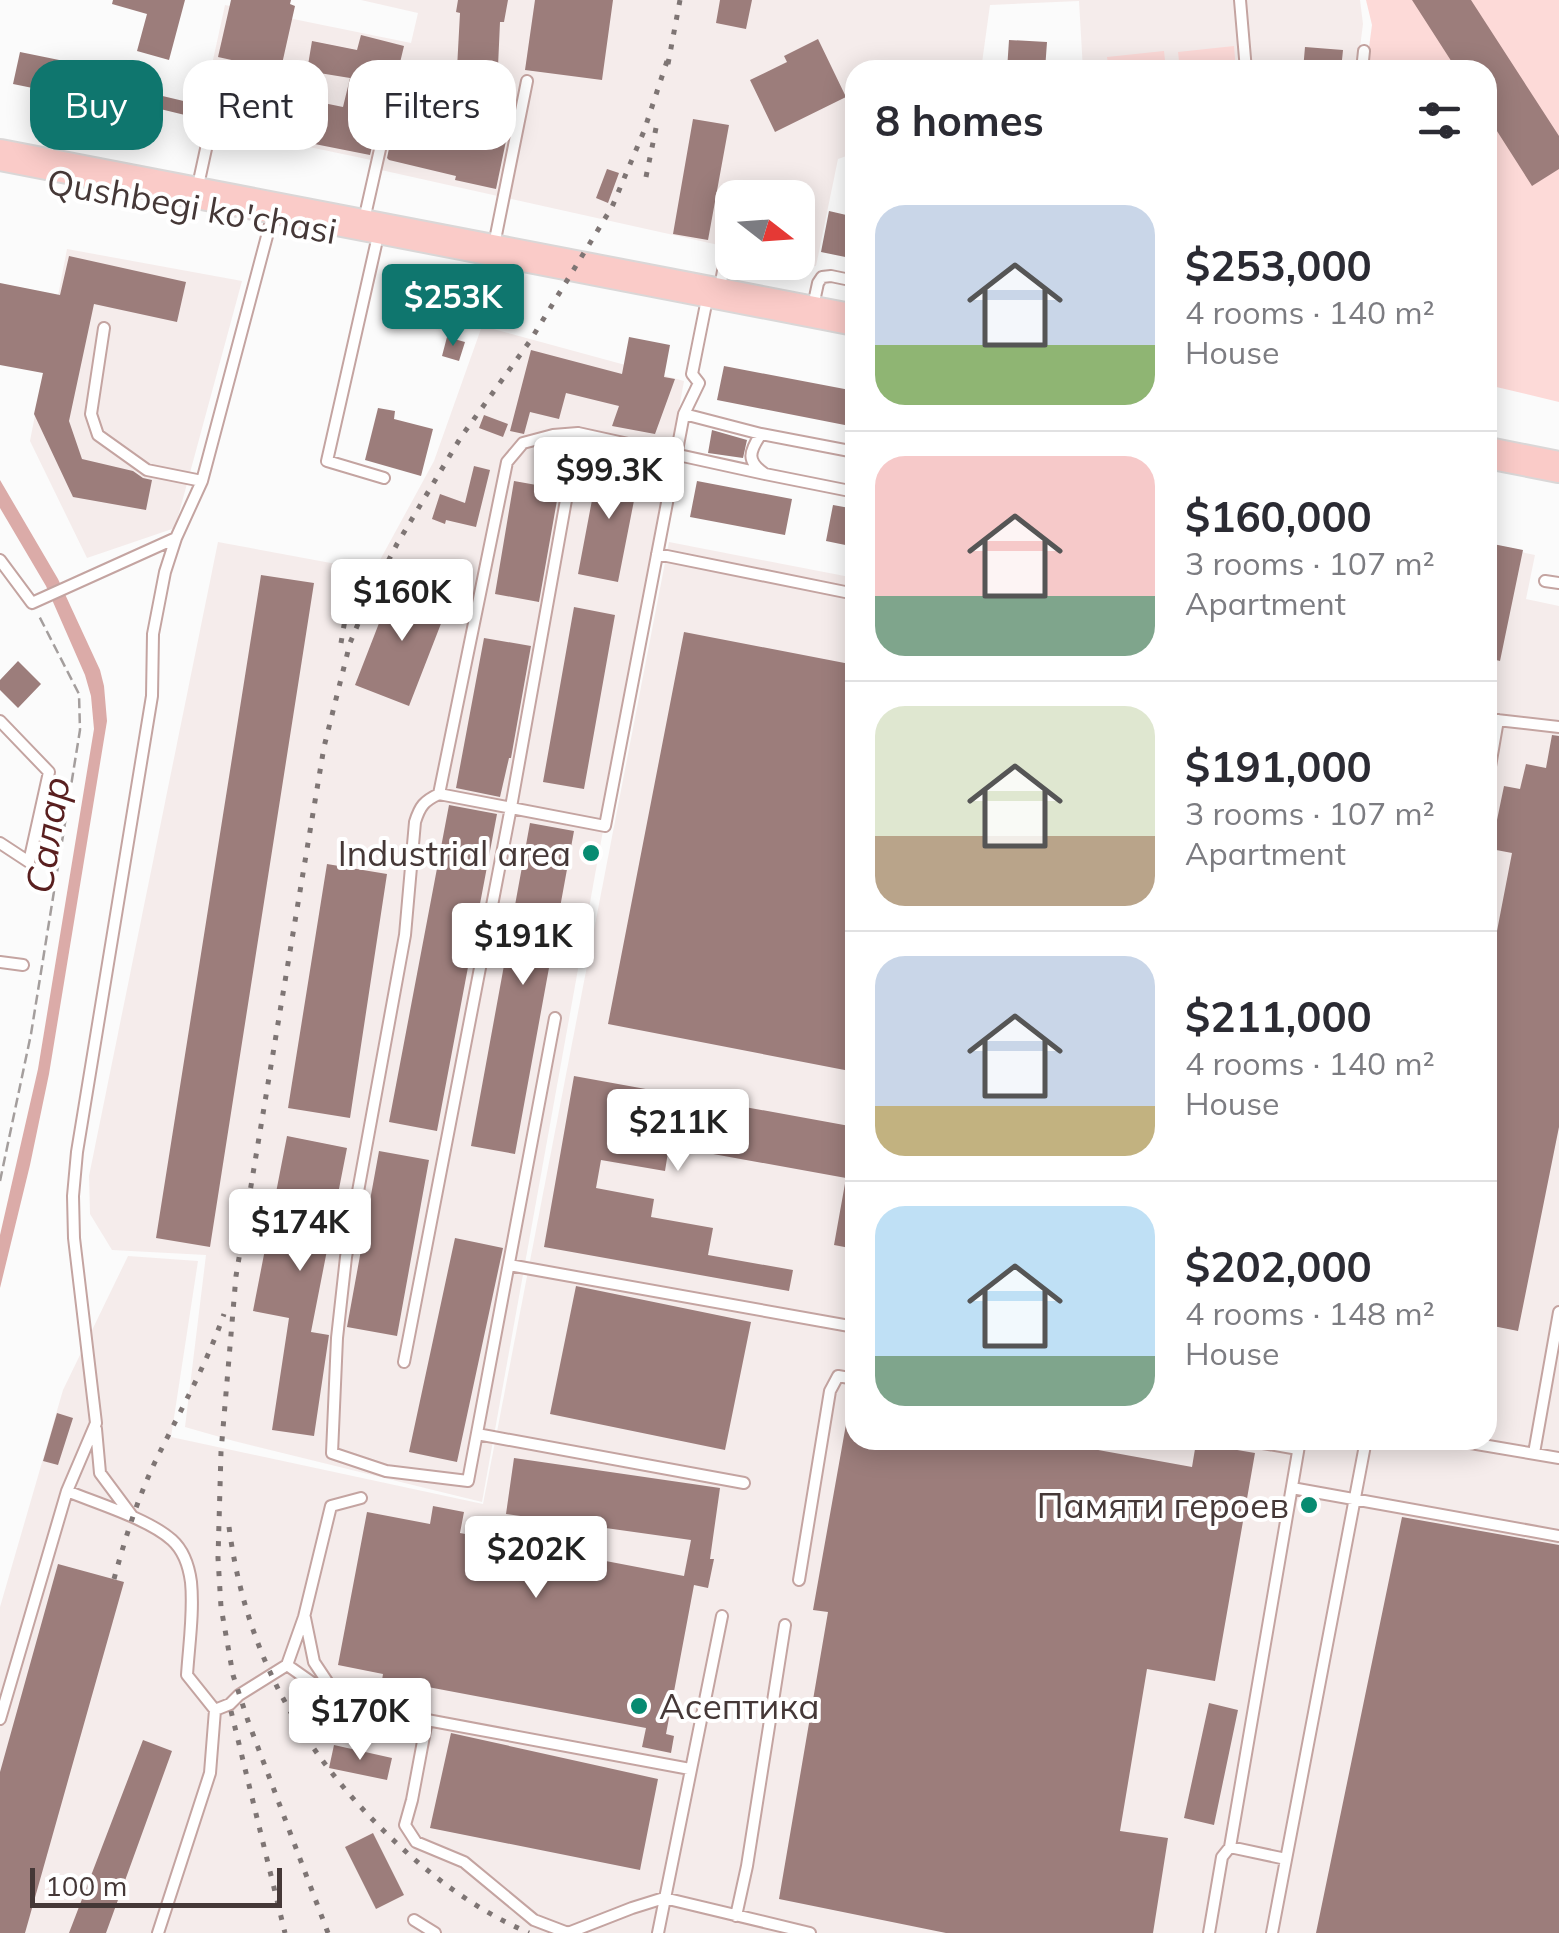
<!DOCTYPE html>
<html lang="en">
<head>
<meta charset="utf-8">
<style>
  :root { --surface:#fff; --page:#f7f7f7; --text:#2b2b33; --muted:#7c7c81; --line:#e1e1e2; --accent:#0f766e }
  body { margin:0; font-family:Mulish,sans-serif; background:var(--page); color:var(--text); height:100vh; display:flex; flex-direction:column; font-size:38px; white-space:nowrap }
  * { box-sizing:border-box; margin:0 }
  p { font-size:32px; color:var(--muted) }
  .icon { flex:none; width:55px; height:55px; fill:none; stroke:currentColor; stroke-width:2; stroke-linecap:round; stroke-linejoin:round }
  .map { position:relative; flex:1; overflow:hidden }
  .drawer { position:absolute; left:845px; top:60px; width:652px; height:1390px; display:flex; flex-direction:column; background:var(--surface); border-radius:30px; box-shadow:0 5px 25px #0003 }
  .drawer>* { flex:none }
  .banner { position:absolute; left:30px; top:60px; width:665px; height:90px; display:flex; gap:20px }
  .needle { width:65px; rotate:107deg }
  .tools { position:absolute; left:715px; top:180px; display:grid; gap:20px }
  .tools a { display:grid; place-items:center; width:100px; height:100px; border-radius:20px; background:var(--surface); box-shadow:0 5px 25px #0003; font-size:50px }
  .scale { position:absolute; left:30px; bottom:25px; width:252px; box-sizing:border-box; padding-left:10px; border:5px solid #453837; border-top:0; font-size:28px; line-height:35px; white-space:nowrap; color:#453837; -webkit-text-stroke:8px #fff; paint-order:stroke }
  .price { position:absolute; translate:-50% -85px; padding:0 22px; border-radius:10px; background:#fff; color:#222; font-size:32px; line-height:65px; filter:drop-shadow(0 2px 5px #0008) }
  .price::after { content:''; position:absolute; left:50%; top:60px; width:30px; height:22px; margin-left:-15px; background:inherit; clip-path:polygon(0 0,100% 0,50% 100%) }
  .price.on { background:var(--accent); color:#fff }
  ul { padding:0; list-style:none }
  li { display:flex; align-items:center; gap:30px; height:250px; padding:0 30px }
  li+li { border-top:2px solid var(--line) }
  li span { display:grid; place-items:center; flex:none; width:280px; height:200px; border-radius:30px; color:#555 }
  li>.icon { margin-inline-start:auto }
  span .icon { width:120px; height:120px; fill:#fffc; stroke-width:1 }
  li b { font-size:42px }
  h2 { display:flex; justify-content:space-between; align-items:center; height:120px; padding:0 30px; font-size:42px }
  .pill { padding:0 35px; border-radius:30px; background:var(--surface); box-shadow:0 5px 25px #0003; font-size:35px; line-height:90px }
  .pill.on { background:var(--accent); color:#fff }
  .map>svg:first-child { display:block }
</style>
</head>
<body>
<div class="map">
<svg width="1559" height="1933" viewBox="0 0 1559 1933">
  <rect width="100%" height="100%" fill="#fbfbfb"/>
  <path fill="#f5eceb" d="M361,0H1360L1363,24L1357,70H1083L1079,1L990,5L981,70H855V153L838,159L816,266L798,262V198H732V248L381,170L393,115L381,162L199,124L225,5L411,43L418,13Z
    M67,249L242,281L175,528L87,558L30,441Z
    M482,326L684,381L482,1502L234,1441L185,1427L206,1255L112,1250L90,1214L89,1176L218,542L374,571L434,461Z
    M669,542L855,578V1440H1488V545L1535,555L1526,599L1559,606V1933H0V1607L63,1390L128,1256L198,1261L171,1437L483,1504Z"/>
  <path fill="#fddad8" d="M1366,0H1559V402L1488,385V70H1366L1372,25Z
    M1234,46L1236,70H1180L1178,52Z
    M1164,51L1166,70H1109L1107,57Z"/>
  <path fill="#dbaba8" d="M0,480L58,579L100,670L104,686L107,721L49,1074L30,1165L0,1288V1235L38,1069L94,729L91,696L85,675L46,586L0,508Z"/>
  <path fill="#9c7d7b" d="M113,0H185L169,60L137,51L147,14L112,4Z
    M231,0H291L290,4L295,6L280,73L236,64V61L218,57Z
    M458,0H508L504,22H500L497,89L456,87L460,13L456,12Z
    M535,0H613L602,80L525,70Z
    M720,0H752L746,29L716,23Z
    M1412,0H1471L1559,136V169L1532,186L1488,117V70H1457Z
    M361,35L404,46L385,125L422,133L433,82L452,86L444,112L443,127L506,141L496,189L455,180L456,176L389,160L387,158L392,134L386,128L376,131L370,155L223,126L232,82L276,90L275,93L343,107L350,78L307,71L312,41L357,50Z
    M818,39L846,97L775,132L750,80L787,62L784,56Z
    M1009,40L1047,42L1045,70H1007Z
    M1305,47L1343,50L1341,70H1303Z
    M20,52L157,80L154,94L192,103L189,116L152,107L151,112L13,84Z
    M693,119L729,125L708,240L673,234Z
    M607,169L619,173L608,203L596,198Z
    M829,211L855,217V259L821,252Z
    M69,256L186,282L177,322L94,304L69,421L82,459L133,471L143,478L152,480L146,510L73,497L34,414L43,373L0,365V283L60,295Z
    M447,337L465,342L459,361L442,356Z
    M629,337L670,345L664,377L675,379L655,434L612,426L619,406L566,393L559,419L530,412L524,434L510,431L531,350L622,374Z
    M724,366L855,391V427L717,400Z
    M378,408L395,411L394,419L433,429L421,476L365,460Z
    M484,415L508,424L503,437L479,428Z
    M712,430L747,440L743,458L708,453Z
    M599,463L640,470L618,582L578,574Z
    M474,466L490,470L476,527L446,520L445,524L432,519L440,494L465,503Z
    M514,481L559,489L539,602L495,594Z
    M697,481L792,499L785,535L690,517Z
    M833,505L855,509V547L826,541Z
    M1488,543L1523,550L1500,661L1488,658Z
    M261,575L314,583L210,1247L156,1238Z
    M395,582L449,603L409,706L355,685Z
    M574,607L615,615L584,789L543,782Z
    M684,632L855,665V1072L608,1024Z
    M484,638L531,646L511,758H509L500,797L456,788Z
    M18,661L41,684L18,708L0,690V680Z
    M1552,735L1559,736V1127L1518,1331L1488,1325V961L1491,962L1512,853L1491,849L1504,786L1520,789L1526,764L1546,768Z
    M449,805L497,814L437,1131L389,1122Z
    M530,823L574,831L515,1154L471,1146Z
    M327,864L387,874L350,1118L288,1108Z
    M574,1076L855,1127V1249L834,1245L846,1178L669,1146L665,1171L601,1160L596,1188L654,1199L651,1217L713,1228L708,1255L793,1270L789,1291L544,1247Z
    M287,1136L347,1148L311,1332L329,1335L314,1436L272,1430L289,1318L253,1311Z
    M379,1151L429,1160L397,1336L347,1327Z
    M455,1238L503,1248L457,1462L409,1452Z
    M576,1286L751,1322L725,1450L550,1414Z
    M57,1413L73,1418L58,1465L43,1461Z
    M848,1413L855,1414V1440H1043L1192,1467L1196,1443L1255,1453L1215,1681L1147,1669L1120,1831L1168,1838L1153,1933H946L779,1899L828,1612L813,1610Z
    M514,1458L720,1488L710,1559H714L708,1588L694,1585L666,1734L674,1736L671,1753L642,1747L646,1728L412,1684L410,1698L380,1692L383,1674L338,1665L367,1512L430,1524L433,1506L464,1512L460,1533L684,1576L691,1540L506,1514Z
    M1402,1517L1559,1545V1933H1316Z
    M58,1564L124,1582L25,1933H0V1772Z
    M1209,1703L1238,1710L1214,1825L1184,1818Z
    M451,1733L658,1779L640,1870L430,1828Z
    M143,1740L172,1751L106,1933H69Z
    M334,1745L392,1758L387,1780L329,1768Z
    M373,1833L404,1895L376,1909L345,1847Z"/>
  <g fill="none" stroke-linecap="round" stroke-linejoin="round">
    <defs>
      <path id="service" d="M1240,0L1246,70
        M1083,70V67
        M1362,70L1364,51
        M453,113L516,127
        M197,190L223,71L299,85
        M364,220L383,136
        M377,240L327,461L384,478
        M494,245L527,81
        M719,293L731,227
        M812,311L818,283L822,277L831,276L855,281
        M104,328L91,414L98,435L147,470L202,481
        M684,414L761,434
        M855,452L761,434C749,452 746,461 765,474L855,492
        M657,554L855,594
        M0,560L32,603L176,538
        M1545,581L1559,583
        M1488,719L1559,727
        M0,721L49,772L29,862L0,843
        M1488,778L1498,720
        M439,794L507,462L523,443L553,435L578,433L765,474
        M0,962L23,965
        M555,1018L468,1481L386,1471L332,1453L337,1338L346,1257L405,935L415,822C420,806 424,801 439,794L605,826L684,414L699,383L692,374L708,294
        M509,1265L855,1327
        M404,1362L511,807L578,433
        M96,1429L100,1473L132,1516
        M477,1434L744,1483
        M1245,1440L1298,1449
        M1453,1440L1559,1458
        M1534,1453L1559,1312
        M1292,1488L1559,1536
        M67,1491C96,1503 149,1519 172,1540C183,1550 189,1567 191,1582C194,1612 189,1644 187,1675L215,1710L230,1704L239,1695L287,1665L304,1617L331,1506L361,1498
        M799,1580L830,1391L838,1376L855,1379
        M305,1618L314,1662L338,1698
        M287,1665L341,1703L427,1720L412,1800L405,1825L416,1842L464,1862L534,1920L568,1933L632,1908L664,1898L810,1933
        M0,1719L67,1491L96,1423L74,1238L73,1196L77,1152L152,696L153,634L165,572L176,538L202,481L271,221
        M427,1720L690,1769
        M1230,1847L1300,1440
        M736,1916L747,1866L785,1625
        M414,1920L435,1933
        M158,1933L210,1773L215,1710
        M658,1933L722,1616
        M1209,1933L1222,1857L1230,1847L1286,1859
        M1272,1933L1366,1440"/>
      <path id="primary" d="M0,155L855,320
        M1488,453L1559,467"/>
    </defs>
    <use href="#service" stroke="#c4a4a1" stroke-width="14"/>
    <use href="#primary" stroke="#dad7d7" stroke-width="34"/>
    <path stroke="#a49e9d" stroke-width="2.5" stroke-dasharray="10 5" stroke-linecap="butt" d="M0,1181L31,1034L80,730L79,694L38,614"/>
    <use href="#service" stroke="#fff" stroke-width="10"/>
    <use href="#primary" stroke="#facbc8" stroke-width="30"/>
    <path stroke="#7e7574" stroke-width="5" stroke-dasharray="5 10" stroke-linecap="butt" d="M668,64L680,0
      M646,177L657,123
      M341,643L349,596
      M229,1527C245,1649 298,1747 386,1833C429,1875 474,1909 529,1933
      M114,1579C125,1539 137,1500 155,1462C179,1413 206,1366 224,1314
      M231,1711L285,1933
      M328,1933L248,1721L233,1675L221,1607L218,1558L221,1452L236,1276L324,747L350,643L368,600L397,544L461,437L530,341L612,207L644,131L670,52"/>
  </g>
  <g fill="#078b71" stroke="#fff" stroke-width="4">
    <circle cx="591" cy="853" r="10"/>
    <circle cx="1309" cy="1505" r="10"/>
    <circle cx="639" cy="1706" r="10"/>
  </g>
  <g text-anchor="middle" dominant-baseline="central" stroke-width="8" stroke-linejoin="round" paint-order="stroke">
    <g font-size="35" fill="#453837" stroke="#fff">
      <text transform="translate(192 206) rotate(10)">Qushbegi ko'chasi</text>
    </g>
    <g font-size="35" fill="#453837" stroke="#fff" text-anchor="end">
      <text x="571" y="853">Industrial area</text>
      <text x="1289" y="1505">Памяти героев</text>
      <text x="659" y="1706" text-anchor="start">Асептика</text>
    </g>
    <g font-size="38" font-style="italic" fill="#591f1f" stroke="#fff">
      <text transform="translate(47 835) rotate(-81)">Салар</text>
    </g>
  </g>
</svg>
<div class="tools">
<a><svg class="needle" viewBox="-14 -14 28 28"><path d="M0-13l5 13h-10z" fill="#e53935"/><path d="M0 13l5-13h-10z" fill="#7c7c81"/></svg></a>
</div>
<div class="scale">100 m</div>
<b class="price on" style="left:453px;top:349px">$253K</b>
<b class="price" style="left:609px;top:522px">$99.3K</b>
<b class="price" style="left:402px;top:644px">$160K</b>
<b class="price" style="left:523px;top:988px">$191K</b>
<b class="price" style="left:678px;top:1174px">$211K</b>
<b class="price" style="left:300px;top:1274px">$174K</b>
<b class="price" style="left:536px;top:1601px">$202K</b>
<b class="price" style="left:360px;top:1763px">$170K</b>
<div class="banner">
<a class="pill on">Buy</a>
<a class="pill">Rent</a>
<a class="pill">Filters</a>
</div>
<section class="drawer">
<h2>8 homes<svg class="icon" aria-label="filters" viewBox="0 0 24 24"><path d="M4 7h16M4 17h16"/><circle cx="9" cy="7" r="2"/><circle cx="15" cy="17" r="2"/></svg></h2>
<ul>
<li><span style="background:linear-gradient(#c9d6e8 70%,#8fb573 0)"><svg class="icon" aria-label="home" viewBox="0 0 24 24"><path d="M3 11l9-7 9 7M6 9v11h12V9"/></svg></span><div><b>$253,000</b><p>4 rooms · 140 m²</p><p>House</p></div></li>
<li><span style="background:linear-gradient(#f6c9c9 70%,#7fa58c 0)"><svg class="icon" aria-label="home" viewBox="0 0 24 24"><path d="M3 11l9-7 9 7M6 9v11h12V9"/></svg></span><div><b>$160,000</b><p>3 rooms · 107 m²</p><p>Apartment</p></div></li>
<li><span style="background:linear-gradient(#dfe7d0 65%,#b9a48a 0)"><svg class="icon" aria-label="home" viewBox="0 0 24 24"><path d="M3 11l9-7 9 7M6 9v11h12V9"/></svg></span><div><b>$191,000</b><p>3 rooms · 107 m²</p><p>Apartment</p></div></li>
<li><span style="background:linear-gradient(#c9d6e8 75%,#c2b280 0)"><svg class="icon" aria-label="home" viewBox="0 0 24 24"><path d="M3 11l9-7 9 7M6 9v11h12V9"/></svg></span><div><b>$211,000</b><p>4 rooms · 140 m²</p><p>House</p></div></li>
<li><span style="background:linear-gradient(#bfe0f5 75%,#7fa58c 0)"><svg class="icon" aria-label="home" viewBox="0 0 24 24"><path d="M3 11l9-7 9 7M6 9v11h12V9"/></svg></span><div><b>$202,000</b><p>4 rooms · 148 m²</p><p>House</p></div></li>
</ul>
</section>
</div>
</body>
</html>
